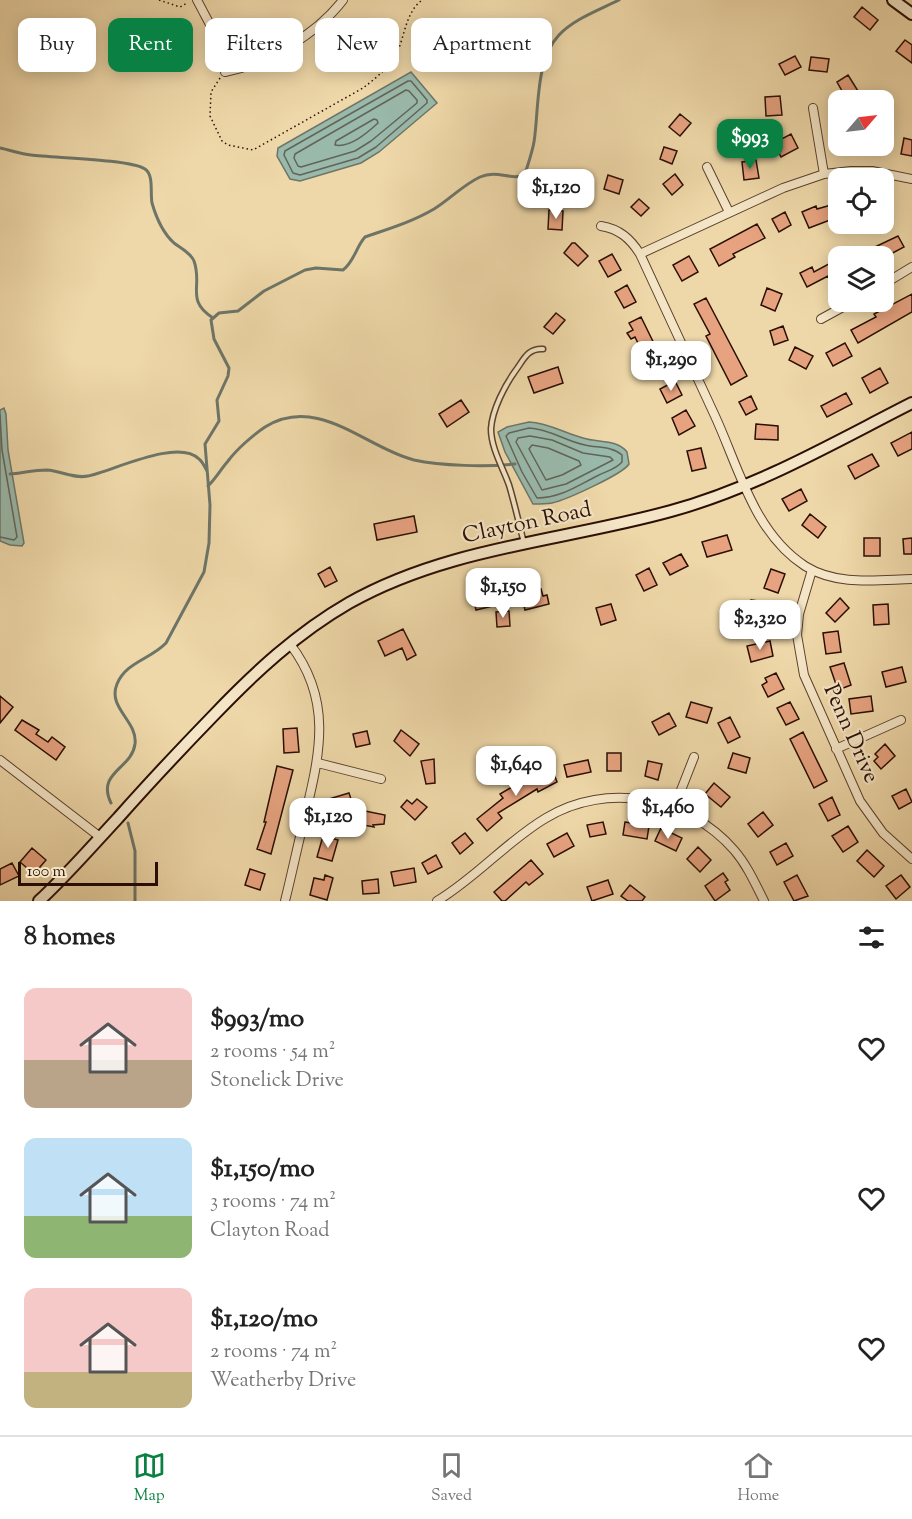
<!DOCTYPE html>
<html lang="en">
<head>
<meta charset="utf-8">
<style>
  :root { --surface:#fff; --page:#f2f2f2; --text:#222; --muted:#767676; --line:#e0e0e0; --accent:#0b8043 }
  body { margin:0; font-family:"Sorts Mill Goudy",serif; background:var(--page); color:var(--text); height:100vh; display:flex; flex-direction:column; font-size:22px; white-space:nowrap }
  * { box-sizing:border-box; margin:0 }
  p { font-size:20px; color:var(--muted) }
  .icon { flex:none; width:33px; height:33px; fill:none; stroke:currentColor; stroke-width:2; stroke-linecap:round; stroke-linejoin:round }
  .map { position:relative; height:901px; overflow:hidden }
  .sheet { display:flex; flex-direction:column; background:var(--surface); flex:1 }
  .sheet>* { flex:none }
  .hud { position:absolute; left:18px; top:18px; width:600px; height:54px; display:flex; gap:12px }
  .needle { width:39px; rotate:62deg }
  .tools { position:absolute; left:828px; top:90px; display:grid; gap:12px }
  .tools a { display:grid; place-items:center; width:66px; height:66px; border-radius:12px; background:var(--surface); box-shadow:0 3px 15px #0003; font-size:30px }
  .scale { position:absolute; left:18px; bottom:15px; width:140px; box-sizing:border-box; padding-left:6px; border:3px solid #2a0f04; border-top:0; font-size:16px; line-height:21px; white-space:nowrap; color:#2a0f04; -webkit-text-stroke:4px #f4e5c6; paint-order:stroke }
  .price { position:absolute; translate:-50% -51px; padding:0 14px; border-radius:12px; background:#fff; color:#222; font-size:20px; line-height:39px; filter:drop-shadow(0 2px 3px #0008) }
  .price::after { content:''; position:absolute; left:50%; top:36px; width:18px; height:14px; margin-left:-9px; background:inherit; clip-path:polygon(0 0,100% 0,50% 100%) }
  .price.active { background:var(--accent); color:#fff }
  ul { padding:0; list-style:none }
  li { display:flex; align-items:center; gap:18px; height:150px; padding:0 24px }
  li span { display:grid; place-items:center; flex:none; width:168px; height:120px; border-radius:12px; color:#555 }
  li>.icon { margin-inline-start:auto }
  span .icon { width:72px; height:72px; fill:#fffc; stroke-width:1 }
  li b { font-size:26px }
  h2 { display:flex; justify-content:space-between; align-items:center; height:72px; padding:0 24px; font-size:26px }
  .pill { padding:0 21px; border-radius:12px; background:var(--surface); box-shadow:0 3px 15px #0003; font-size:21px; line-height:54px }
  .pill.active { background:var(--accent); color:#fff }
  .tab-bar { display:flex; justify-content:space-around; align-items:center; height:84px; border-top:2px solid var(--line); background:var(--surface); font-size:16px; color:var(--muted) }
  .tab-bar a { display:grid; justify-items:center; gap:3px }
  .tab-bar .active { color:var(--accent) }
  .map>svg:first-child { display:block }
</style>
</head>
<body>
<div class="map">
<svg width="912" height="901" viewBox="0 0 912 901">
  <rect width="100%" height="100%" fill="#eed7a8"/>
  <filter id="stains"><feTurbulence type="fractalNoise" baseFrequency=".00333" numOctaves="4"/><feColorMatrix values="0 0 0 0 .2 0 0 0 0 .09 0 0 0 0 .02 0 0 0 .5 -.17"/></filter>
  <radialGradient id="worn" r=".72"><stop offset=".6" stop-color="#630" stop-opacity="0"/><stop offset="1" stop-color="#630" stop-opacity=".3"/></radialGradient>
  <path fill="#99b9ab" stroke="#6d7568" stroke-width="1.5" d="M411,72L437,103L379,152L361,163L300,181L290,179L277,156L278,148Z
    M4,408L6,414L8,450L24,543L22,546L10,545L0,541V410Z
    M529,422C549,423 564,433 583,438C598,443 617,439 627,452L629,464C623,474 566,500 552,503C546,504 539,504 533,504L505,452L498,432L507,427Z"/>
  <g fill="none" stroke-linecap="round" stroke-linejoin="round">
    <path stroke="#626458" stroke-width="1.5" d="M408,81H411L427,100V103L376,147L358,158L300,175L293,173L284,155L285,151Z
      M406,90L409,91L417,100V103L371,141L355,151L301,167L298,166L294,158L295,154Z
      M374,119L377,120L378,123C367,133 350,148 335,145L336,141Z
      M0,415L2,450L17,537L14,540L0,537
      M529,428C550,429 565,441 585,445C597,448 612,446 622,455V462C615,470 606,471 597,476C577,486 560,498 537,498L522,472L506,436L509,433Z
      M530,436L552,440L583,453L610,457L613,460L566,484L542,490L516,442L518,438Z
      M532,445L548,448L579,461L581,465L562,475L546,480L529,449Z"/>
    <path stroke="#6d7568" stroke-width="3" d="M0,148C10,150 21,154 31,155C54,158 129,159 145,169C154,175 150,193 152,203C156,217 163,233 174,243C180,248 191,253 194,261C203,286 185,300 213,318
      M10,474C22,473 34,470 47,470C61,471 74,479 88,476C113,471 177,438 199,459C202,461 205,467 207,471
      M208,486C216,478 221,469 228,461C237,449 253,435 265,427C318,394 366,448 414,460C441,466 487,467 515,464
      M111,803C96,772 132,769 135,744C138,721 107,708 117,684C126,662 151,659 166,643L204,572L209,543L210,505L205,444L219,421L217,400L228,376L229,368L214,339L211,320L219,313L238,311L264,291L305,270L316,268L343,270C354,262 356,247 365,237C388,229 412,222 434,209C450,199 463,185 480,177C498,169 513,182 525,174C528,164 532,153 534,142C539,111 535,60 559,35C574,19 599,10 619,0
      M128,823L135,851V901"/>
  </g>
  <path fill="#e7a380" stroke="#2a0f04" stroke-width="1.5" d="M862,7L878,20L870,30L854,17Z
    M905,40L912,45V63L896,51Z
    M795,56L801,67L785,75L779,64Z
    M811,57L829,59L827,72L809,70Z
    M848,75L858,91L846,98L837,82Z
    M780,96L782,115L766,116L765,97Z
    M680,114L691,123L680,136L669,127Z
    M734,121L744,138L732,144L722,127Z
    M791,134L798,148L781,157L774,143Z
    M904,138L912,140V156L901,154Z
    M664,147L677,151L672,164L660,159Z
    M756,160L759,178L744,180L742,162Z
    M675,174L683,185L672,195L663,184Z
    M608,175L623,180L619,194L604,189Z
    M585,180L592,192L576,201L569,190Z
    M639,199L649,208L641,216L631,207Z
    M838,203V217L809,228L802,212L816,206L817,209Z
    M549,210L563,211L562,230L548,229Z
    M785,212L791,225L779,232L772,219Z
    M757,224L765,238L733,254L735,257L719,266L710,249Z
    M898,236L904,247L887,256H856Z
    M572,243H575L588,256L578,266L564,253Z
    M612,254L621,270L608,277L599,261Z
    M689,256L698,272L682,281L673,265Z
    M838,259V276L831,280L828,276L807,287L800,273L812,267L814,272Z
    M627,285L636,302L624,308L615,292Z
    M767,288L782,294L775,311L761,305Z
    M912,294V312L858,343L851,330L876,317L874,314Z
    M706,298L747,376L731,385L706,336L710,334L694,304Z
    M556,313L565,320L553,334L544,327Z
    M641,317L666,368L653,375L635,337L631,339L627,333L633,330L629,323Z
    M783,326L788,340L774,345L770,331Z
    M845,343L852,356L833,366L826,353Z
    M795,347L813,356L806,369L789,360Z
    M558,367L563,383L534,393L528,377Z
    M880,368L888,383L870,393L862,378Z
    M675,381L682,395L667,403L660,389Z
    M846,393L852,404L827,417L821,406Z
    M751,396L757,409L746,415L739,402Z
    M461,400L469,412L447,427L439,414Z
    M686,410L695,426L679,435L672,418Z
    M756,424L778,426V440L755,439Z
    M912,432V449L898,456L891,443Z
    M701,448L706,468L692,471L687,451Z
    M872,454L879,466L855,479L848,466Z
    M801,489L807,501L789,511L782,499Z
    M810,514L826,527L818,538L802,525Z
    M414,516L417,532L377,540L374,524Z
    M727,535L732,550L707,557L702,542Z
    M864,538H880V556H864Z
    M912,538V554H904L903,539Z
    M681,554L688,566L670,575L663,563Z
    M330,567L337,581L325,587L318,574Z
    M649,568L657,585L644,591L636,575Z
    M771,569L785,574L778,593L764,588Z
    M489,588L493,606L476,610L472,592Z
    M541,589L543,596L547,595L549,604L525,610L521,594Z
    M840,598L849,608L835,622L826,613Z
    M751,600L772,603L769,625L748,622Z
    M611,604L616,620L601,625L596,608Z
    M888,604L889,624L874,625L873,605Z
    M509,611L510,626L497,627L496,612Z
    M403,629L416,655L407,660L402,648L385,656L378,641Z
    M838,631L841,652L826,654L823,633Z
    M770,641L773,656L751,662L747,646Z
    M844,663L851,685L838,690L830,667Z
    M902,667L906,682L886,687L882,672Z
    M776,673L784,689L768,697L762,685L767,682L765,678Z
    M0,696L13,707L0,723Z
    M871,696L873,711L851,714L849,699Z
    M691,702L712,708L707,723L686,717Z
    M790,702L799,719L786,725L777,708Z
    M669,713L676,726L659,735L652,722Z
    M730,717L740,737L728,743L718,723Z
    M22,720L39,730L36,734L48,742L52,737L65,747L56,760L15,730Z
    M297,728L299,752L284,753L283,729Z
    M401,730L419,744L410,756L394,741Z
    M367,731L370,744L356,747L353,734Z
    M803,732L827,781L814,788L790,739Z
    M885,744L895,756L881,769L874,761L878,757L875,754Z
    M607,753H621V771H607Z
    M733,753L750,758L746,773L728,768Z
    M434,759L435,783L426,784L421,761Z
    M588,760L591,772L567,777L564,765Z
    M648,761L662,764L658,780L645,776Z
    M277,766L293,770L271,854L257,849L266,822H264Z
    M552,769L557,782L538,792L537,789L498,813L502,818L487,831L477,819L503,798L500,794L519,783L521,785Z
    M714,783L730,797L721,807L705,794Z
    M906,789L912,802L899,809L892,796Z
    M349,793L353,805L335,813L329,799Z
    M832,797L840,815L828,821L819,804Z
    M417,799L427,807L415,820L401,807L407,800L412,804Z
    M365,811L385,815L384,824L373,825L374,827L363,825Z
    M763,812L773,825L758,837L748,824Z
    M603,822L606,834L590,837L587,825Z
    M625,822L649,826L647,839L623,835Z
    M848,826L858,842L843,852L832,836Z
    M661,828L682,838L676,851L655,841Z
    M465,833L473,843L460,854L452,843Z
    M567,833L574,846L554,857L547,844Z
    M323,836L338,840L332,861L317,857Z
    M786,843L793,856L777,865L770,852Z
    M698,847L711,860L700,872L687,859Z
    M32,848L46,860L34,874L20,862Z
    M867,850L884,866L874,877L857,861Z
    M436,855L442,867L428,874L422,863Z
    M531,860L543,874L529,885L526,882L505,901H502L494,892Z
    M12,863L19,876L0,885V869Z
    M414,868L416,882L394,886L391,872Z
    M250,869L265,874L260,890L245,885Z
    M723,873L728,880L725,882L730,890L715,901L705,886Z
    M325,875L333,878L327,900L310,895L314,878L324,880Z
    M797,875L808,896L794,901L784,882Z
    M901,875L910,887L896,899L886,886Z
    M378,879L379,893L363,894L362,881Z
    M608,880L613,894L592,901L587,887Z
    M630,885L645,897L642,901H628L621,896Z"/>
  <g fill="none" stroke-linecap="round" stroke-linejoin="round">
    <defs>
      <path id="lane" d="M524,543C519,524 515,505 509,485C503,468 491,448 491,429C492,410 505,385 516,370C524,359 528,348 543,349"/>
      <path id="street" d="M197,0L225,53V72C267,64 317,34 343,0
        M813,108L824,174
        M707,167L729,212
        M601,226C619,229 630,238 640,254C665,308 690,362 715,416C739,468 754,533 805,566C837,586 876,580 912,579
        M640,254L783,188L824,174L851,171H872L912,179
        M884,284L912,267
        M821,319L852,302
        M812,570L799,614L797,635L804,675L860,801L883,833L912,859
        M836,749L901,720
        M0,760L100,837
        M318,763L381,779
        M674,808L694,757
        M285,901C292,873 298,844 305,816C320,753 333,700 290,644
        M437,901C477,877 507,841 546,818C607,781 688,797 734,850C747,865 755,883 764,901"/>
      <path id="secondary" d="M893,0L912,14
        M39,901C67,875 92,846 118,818C149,783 181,749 213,716C254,673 297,633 349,603C448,547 563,541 671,511C758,487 833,443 912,403"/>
    </defs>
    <use href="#lane" stroke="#5b412d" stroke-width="7"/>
    <use href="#street" stroke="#5b412d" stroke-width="10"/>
    <use href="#secondary" stroke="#2a0f04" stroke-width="14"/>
    <path stroke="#2a0f04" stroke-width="1.5" stroke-dasharray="1.5 3" stroke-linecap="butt" d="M159,0L180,7L187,3
      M220,78L211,92L210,116L222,141L228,145L253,150L363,88C375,79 388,68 396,55C405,37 405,13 422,0"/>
    <use href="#lane" stroke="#f4e5c6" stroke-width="4"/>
    <use href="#street" stroke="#f4e5c6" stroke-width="8"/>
    <use href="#secondary" stroke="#f4e5c6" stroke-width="10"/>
  </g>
  <g text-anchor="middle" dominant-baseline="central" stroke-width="4.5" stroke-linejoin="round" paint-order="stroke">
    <g font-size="22" fill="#2a0f04" stroke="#f4e5c6">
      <text transform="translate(527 524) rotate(-12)">Clayton Road</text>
      <text transform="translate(850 734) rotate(66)">Penn Drive</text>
    </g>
  </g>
  <rect width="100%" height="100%" filter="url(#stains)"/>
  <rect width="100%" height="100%" fill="url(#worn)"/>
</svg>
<div class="tools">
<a><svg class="needle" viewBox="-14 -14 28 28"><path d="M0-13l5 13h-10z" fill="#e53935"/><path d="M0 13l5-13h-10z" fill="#767676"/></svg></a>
<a><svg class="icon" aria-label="locate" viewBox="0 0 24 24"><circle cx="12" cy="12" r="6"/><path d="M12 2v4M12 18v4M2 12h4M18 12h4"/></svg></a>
<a><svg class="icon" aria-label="layers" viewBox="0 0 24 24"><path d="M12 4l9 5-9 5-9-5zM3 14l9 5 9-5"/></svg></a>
</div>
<div class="scale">100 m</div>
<b class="price active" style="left:750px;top:170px">$993</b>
<b class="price" style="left:556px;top:220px">$1,120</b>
<b class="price" style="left:671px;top:392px">$1,290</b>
<b class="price" style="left:503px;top:619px">$1,150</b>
<b class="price" style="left:760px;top:651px">$2,320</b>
<b class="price" style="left:516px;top:797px">$1,640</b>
<b class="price" style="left:668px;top:840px">$1,460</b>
<b class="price" style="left:328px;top:849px">$1,120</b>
<div class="hud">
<a class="pill">Buy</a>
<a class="pill active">Rent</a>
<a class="pill">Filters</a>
<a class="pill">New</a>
<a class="pill">Apartment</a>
</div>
</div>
<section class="sheet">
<h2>8 homes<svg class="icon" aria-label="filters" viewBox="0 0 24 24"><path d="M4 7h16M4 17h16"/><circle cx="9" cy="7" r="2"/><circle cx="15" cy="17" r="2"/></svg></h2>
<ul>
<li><span style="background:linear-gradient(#f6c9c9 60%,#b9a48a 0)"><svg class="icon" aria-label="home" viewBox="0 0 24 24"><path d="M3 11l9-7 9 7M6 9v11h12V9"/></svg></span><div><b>$993/mo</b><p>2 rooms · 54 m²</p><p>Stonelick Drive</p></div><svg class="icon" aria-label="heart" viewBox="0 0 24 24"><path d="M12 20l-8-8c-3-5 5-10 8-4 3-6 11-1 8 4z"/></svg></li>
<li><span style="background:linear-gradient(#bfe0f5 65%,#8fb573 0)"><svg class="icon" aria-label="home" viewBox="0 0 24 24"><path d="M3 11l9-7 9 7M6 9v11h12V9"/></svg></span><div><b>$1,150/mo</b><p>3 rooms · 74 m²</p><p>Clayton Road</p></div><svg class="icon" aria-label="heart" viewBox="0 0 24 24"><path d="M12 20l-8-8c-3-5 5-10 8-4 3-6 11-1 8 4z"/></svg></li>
<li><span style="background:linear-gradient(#f6c9c9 70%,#c2b280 0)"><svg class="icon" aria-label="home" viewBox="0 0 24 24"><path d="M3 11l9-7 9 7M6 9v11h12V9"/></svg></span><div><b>$1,120/mo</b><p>2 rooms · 74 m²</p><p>Weatherby Drive</p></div><svg class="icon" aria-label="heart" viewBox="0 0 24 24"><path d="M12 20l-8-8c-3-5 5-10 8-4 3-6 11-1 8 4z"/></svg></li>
</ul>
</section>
<nav class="tab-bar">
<a class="active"><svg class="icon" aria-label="map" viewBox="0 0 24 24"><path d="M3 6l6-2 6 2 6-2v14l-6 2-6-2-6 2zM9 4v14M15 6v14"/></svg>Map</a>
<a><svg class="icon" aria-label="saved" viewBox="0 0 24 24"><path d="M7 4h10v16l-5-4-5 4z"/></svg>Saved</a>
<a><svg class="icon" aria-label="home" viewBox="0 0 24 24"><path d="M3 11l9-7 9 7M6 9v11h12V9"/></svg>Home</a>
</nav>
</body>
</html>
